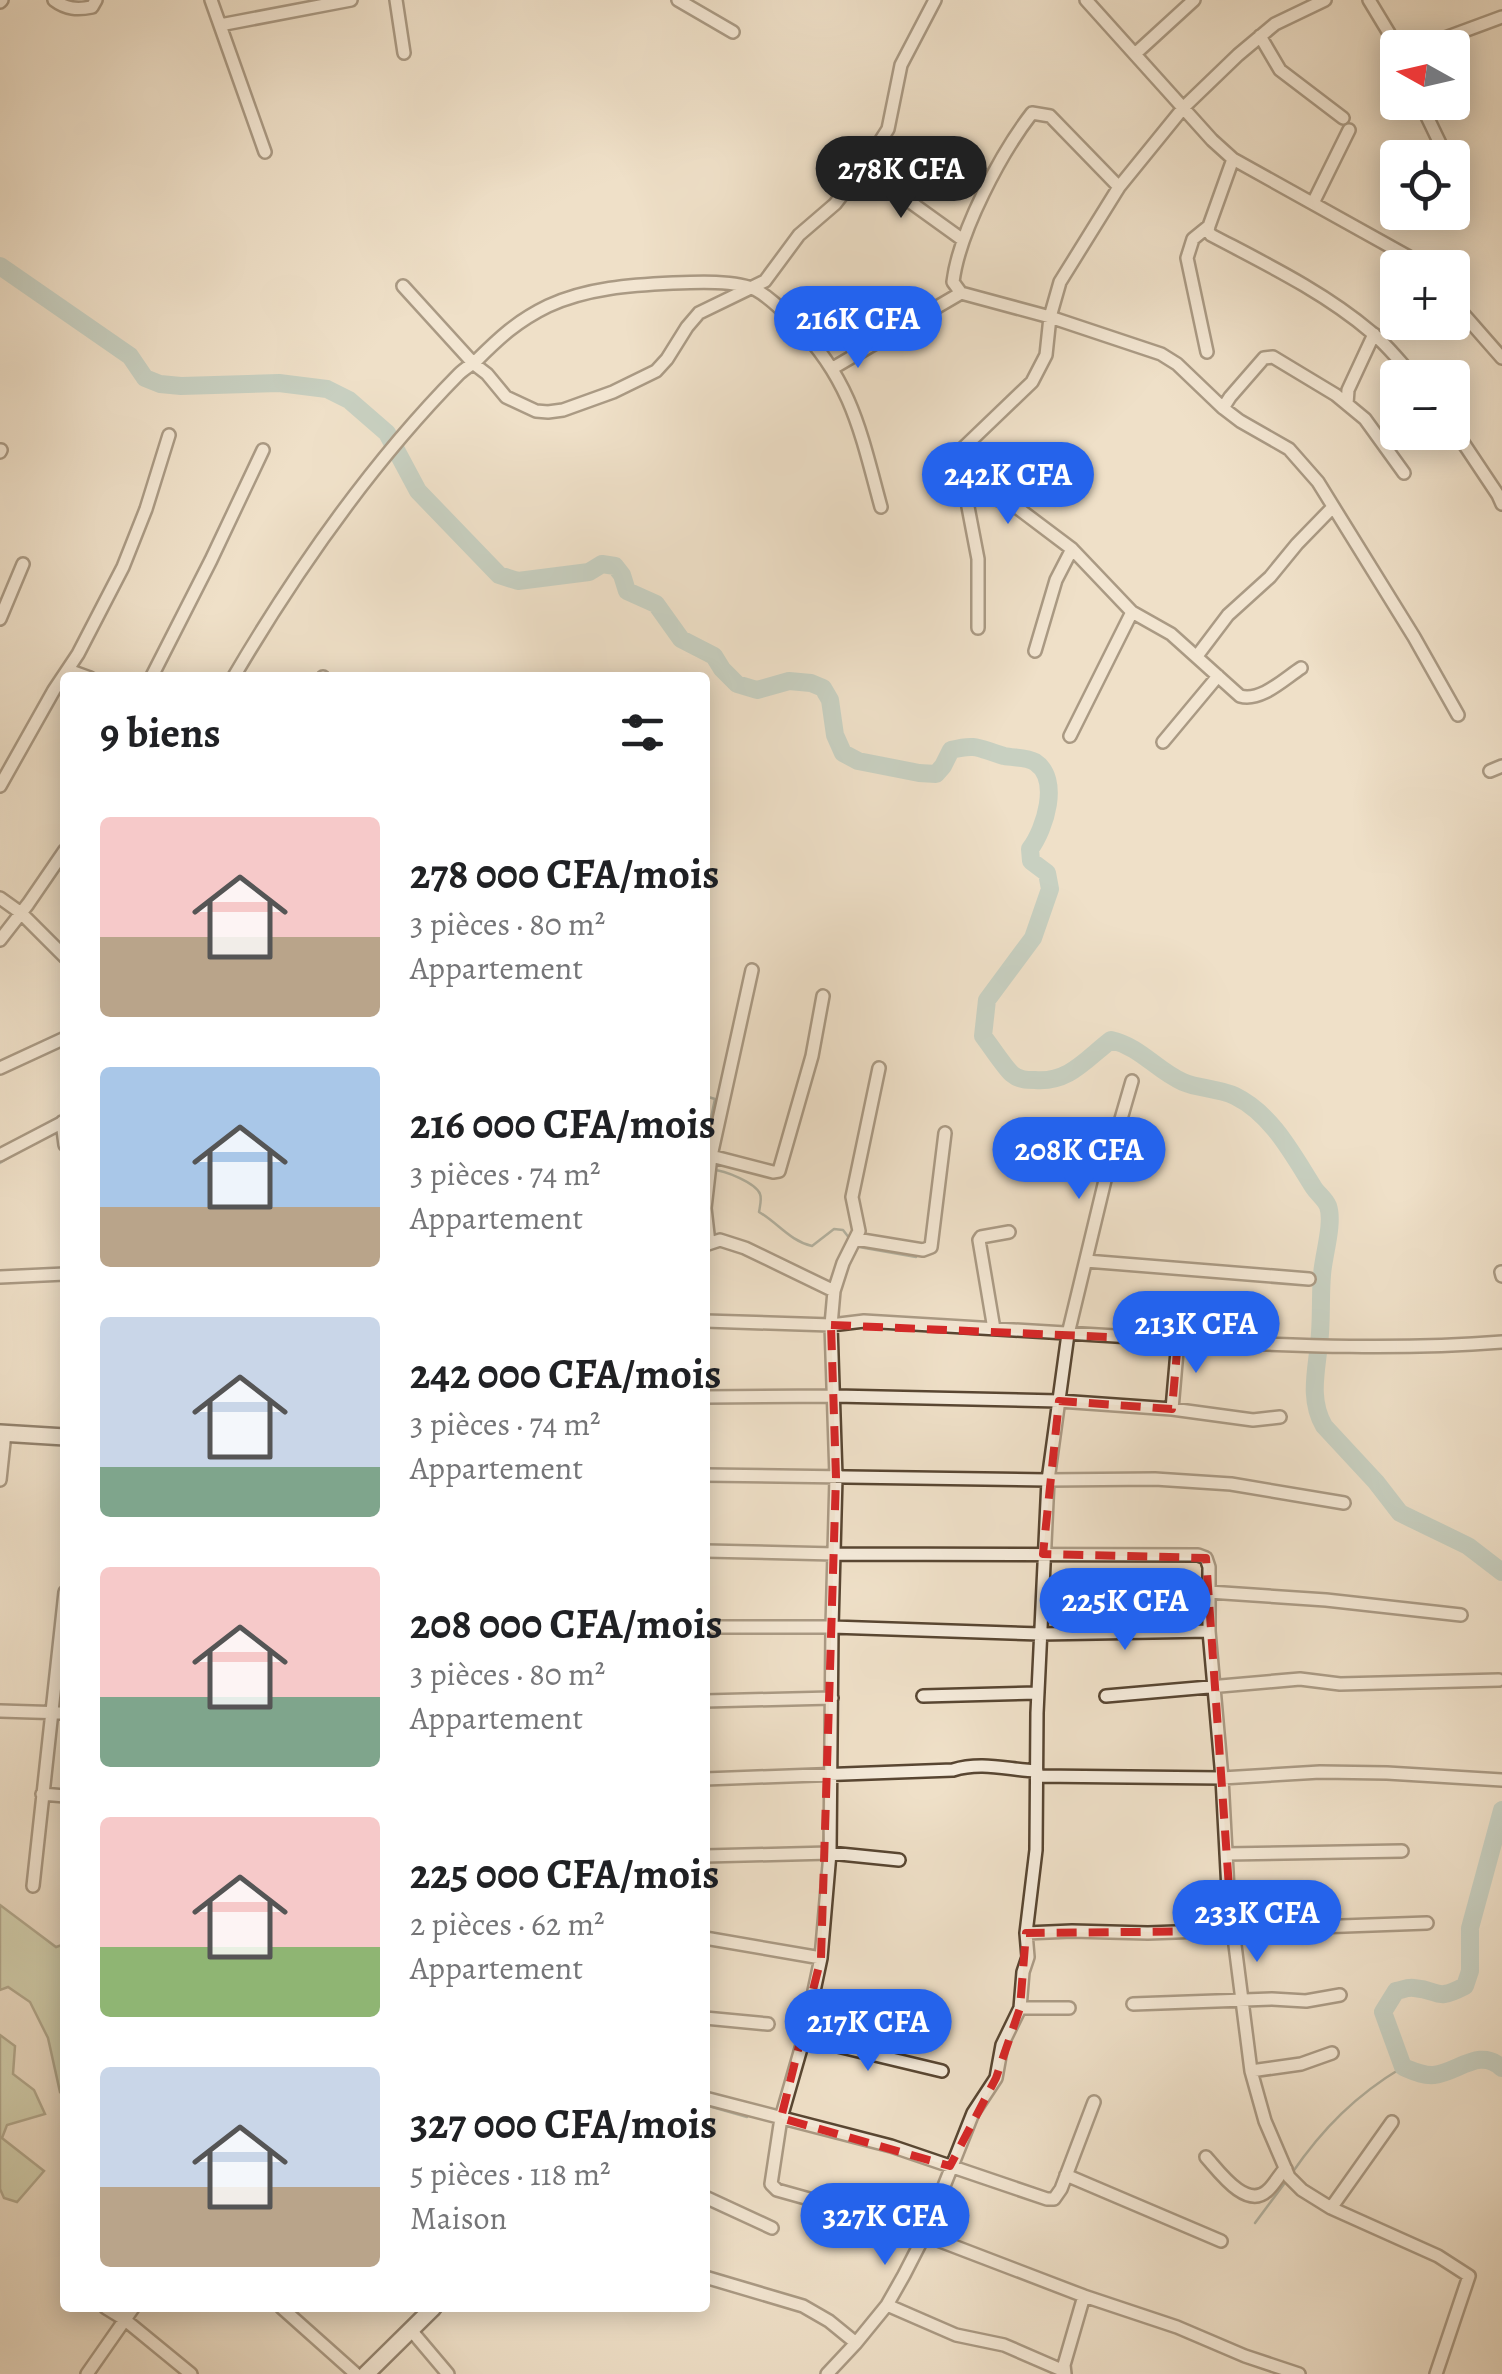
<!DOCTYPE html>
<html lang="fr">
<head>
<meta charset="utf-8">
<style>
  :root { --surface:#fff; --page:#f6f6f6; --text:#202124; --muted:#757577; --accent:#2563eb }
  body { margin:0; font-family:Alegreya,serif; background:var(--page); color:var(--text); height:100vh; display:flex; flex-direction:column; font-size:38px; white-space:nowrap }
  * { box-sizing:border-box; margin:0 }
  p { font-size:32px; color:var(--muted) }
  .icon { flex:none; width:55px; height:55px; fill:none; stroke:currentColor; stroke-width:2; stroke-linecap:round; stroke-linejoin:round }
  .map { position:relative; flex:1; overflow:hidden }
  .panel { position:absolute; left:60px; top:672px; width:650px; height:1640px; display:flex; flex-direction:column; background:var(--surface); border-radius:10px; box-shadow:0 5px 25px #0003 }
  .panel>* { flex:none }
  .needle { width:65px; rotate:278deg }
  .buttons { position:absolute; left:1380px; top:30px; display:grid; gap:20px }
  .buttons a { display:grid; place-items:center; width:90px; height:90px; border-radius:10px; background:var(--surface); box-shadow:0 5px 25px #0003; font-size:50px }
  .price { position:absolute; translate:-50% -85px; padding:0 22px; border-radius:35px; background:var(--accent); color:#fff; font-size:32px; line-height:65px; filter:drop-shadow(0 2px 5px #0008) }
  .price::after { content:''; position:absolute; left:50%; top:60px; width:30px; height:22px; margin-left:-15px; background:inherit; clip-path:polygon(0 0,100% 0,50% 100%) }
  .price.selected { background:#222; color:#fff }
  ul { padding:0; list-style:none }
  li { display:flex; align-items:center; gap:30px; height:250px; padding:0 40px }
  li span { display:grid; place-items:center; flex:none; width:280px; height:200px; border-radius:10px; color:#555 }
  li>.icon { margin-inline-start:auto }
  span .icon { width:120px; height:120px; fill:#fffc; stroke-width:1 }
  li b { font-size:42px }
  h2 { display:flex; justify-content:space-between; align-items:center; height:120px; padding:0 40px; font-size:42px }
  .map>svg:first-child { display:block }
</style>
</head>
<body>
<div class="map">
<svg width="1502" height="2374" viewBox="0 0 1502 2374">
  <rect width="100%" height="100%" fill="#efe0c8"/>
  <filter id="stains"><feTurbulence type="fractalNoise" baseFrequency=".002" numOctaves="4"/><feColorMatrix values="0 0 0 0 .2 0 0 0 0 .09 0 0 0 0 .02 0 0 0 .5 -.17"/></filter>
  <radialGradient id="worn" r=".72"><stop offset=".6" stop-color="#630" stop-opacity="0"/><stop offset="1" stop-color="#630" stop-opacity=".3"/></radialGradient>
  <path fill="#b7c398" stroke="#6e6a4c" stroke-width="2.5" d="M0,1905L56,1947L65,1944V2097L60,2092L48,2038L30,2002L8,1987L0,1990Z
    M0,2035L15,2046L13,2074L34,2090L45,2114L7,2125L2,2138L44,2171L17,2202L4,2198L0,2189Z"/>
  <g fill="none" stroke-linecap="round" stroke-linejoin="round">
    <path stroke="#6b796e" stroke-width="2.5" d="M705,1096L715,1099L705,1146L706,1156
      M0,1163L24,1148
      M713,1170C724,1170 756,1183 760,1194C762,1199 760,1206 759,1212C778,1223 790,1241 812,1246L834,1229L843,1230L850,1239
      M859,1247L916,1257
      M705,2105L747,2117
      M1292,2173C1323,2128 1356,2095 1403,2067
      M1255,2223L1287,2180
      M433,2318L445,2308"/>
    <path stroke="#9abdb8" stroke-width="18" d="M0,266L130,356L145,378L160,384L181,386L279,383L327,389L349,400L387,433L418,491L499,575L518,581L589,572L602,564L615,566L622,575L627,591L656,604L681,639L714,656L722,669L737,684L757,690L789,681L811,683L823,688L830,700L835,735L843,753L858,761L919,773L936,774L943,766L951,750C978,743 979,749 1004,756C1014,758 1027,757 1035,762C1061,779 1045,829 1030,849L1031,861L1047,873L1050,889L1033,938L987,1000L983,1036C990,1045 1005,1068 1012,1074C1019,1080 1027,1080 1035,1080C1069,1083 1086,1059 1111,1040C1141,1047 1156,1070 1183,1082C1199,1089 1218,1088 1235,1096C1272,1114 1293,1155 1314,1188C1318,1194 1325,1199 1328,1206C1334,1223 1323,1257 1322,1275C1320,1298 1322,1321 1319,1344C1316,1373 1309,1400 1324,1426L1376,1482L1400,1513L1468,1546L1502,1572
      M1502,1810L1470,1928V1971L1465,1986C1434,2002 1441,1990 1414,1988C1407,1987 1402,1990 1396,1991L1383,2012L1403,2067C1413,2071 1423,2076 1434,2075C1459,2072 1479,2047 1502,2068"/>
    <defs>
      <path id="minor" d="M54,0C66,9 77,10 92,7L96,0
        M211,0L265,152
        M396,0L404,53
        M678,0L733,32
        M1086,0L1212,140L1233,159L1409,257L1421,268
        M1369,0L1398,48
        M0,2L2,0
        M220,25L351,0
        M1260,36L1280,70L1343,118
        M1418,48L1502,17
        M1135,54L1194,0
        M1420,102L1447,158
        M1233,159L1209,226L1208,231L1211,235C1266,264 1324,292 1371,332C1387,345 1401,362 1414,378
        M1452,165L1460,176
        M863,168L963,240
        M1313,203L1349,130
        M403,286L474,364L487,374L506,397L536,411L548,412L563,410L613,392L656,371L667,359L687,327L699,313L765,281L799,235L835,204L863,168L888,129L901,65L935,0
        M961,293L953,282C959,232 1001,153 1032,113L1050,116L1119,187
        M1452,301L1502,358
        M1207,352L1187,258L1193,239L1209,226
        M833,368L961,293L1050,317L1161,354L1177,364L1223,408L1240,421L1289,449L1318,482L1414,637L1458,715
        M1347,404L1348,390L1374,334
        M1223,408L1230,397L1264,358L1273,357L1336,395L1365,419L1404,473
        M1452,426L1498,495L1502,504
        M0,452L1,450
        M963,485L976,494L1011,503L1072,549L1132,612L1171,634L1240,696C1261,702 1284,679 1301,668
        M0,619L23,564
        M978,628V559L959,460V452L1032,382L1046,355L1050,317L1060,282L1119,187L1184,107L1238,55L1275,24L1325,0
        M1035,651L1056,580L1072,549
        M1197,656L1228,615L1270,577L1297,544L1333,507
        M68,670L90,678
        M151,678L211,560L263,450
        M233,678C296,571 372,462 459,374C464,369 471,365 476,361C499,338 517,321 548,306C587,288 631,285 673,283C695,282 737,280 756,290C771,298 784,312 796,324C852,381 861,434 881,507
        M323,678V677
        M1070,736L1132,612
        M1163,742L1218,676
        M1490,771L1502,766
        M0,786L54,690L78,654L123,567L146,509L169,435
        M0,898L21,913L65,957
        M0,940L28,904L65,850
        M0,1068L65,1038
        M879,1068L852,1197L859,1231L843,1263L834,1291L831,1325L836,1477L832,1627L830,1853L821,1958L804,2038L781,2118L771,2184L777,2190L888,2221L1084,2296L1177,2327L1245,2356L1299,2374
        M62,1122L65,1145
        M0,1155L65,1121
        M711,1156L773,1172L779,1171L812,1056L823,996
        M856,1239L923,1250L931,1247L945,1133
        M709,1243L705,1208L711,1156L752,970
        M705,1245L720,1240L745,1248L834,1291
        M1086,1261L1309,1279
        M1501,1272L1502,1276
        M0,1277L65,1274
        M705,1321L831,1325L864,1321C975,1328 1086,1335 1198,1341C1300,1346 1400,1350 1502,1342
        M994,1329L979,1240L981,1237L1009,1232
        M705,1397L835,1396L1059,1401L1172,1409L1253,1420L1280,1417
        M1172,1409L1178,1340
        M705,1475L1048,1480L1155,1479L1231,1484L1344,1503
        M0,1480L5,1433
        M705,1551L835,1554L1198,1555L1206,1558L1209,1567V1631L1222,1778L1228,1890L1251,2071L1265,2121L1289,2177L1302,2190L1331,2208L1438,2256L1469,2276L1436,2374
        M1209,1592L1326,1600L1461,1615
        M705,1627H832L1040,1634L1209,1631
        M923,1696L1038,1693
        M1106,1696L1300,1679L1340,1684L1499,1680
        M705,1701L832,1698
        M0,1711L65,1713
        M1037,1776L1222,1778L1320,1772L1387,1773L1502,1780
        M705,1779L953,1770C982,1761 1009,1770 1037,1771
        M42,1794L65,1796
        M1226,1854L1402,1851
        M705,1856L830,1853L899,1860
        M33,1886L65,1592
        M1026,1933L1072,1931L1148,1933L1427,1923
        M705,1938L821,1958
        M1133,2004L1272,1999L1306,2001L1340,1995
        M1020,2008H1069
        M705,2018L768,2024
        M804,2038L942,2071
        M1251,2071L1301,2064L1332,2053
        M705,2098L891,2146L1047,2199H1054L1061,2189L1094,2102
        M1206,2157C1218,2170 1246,2210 1267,2191C1273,2186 1278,2177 1283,2171L1286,2169
        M1066,2175L1221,2241
        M705,2197L772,2228
        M1331,2208L1392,2122
        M705,2277L803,2306L829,2321L856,2343
        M887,2305L956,2335L1004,2345L1064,2371L1063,2374
        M106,2308L124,2319L191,2374
        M282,2308L356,2374
        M410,2329L448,2374
        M87,2374L133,2308
        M827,2374L856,2343L887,2305L904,2275L925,2234L973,2113L996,2078L1002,2045L1020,2008L1023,1972L1028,1957L1026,1933L1036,1850L1037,1713L1048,1480L1068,1334L1114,1143L1132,1081
        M1065,2374L1064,2365L1084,2296"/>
      <path id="secondary" d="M0,1433L65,1437
        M366,2374L433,2308"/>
    </defs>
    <use href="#minor" stroke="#584632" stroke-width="16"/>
    <use href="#secondary" stroke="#251200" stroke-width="20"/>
    <use href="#minor" stroke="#f5ebdb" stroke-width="11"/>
    <use href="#secondary" stroke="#f5ebdb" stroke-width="15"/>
  </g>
  <path d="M0 0H1502V2374H0ZM831,1325L1178,1340L1172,1409L1059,1401L1043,1554L1206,1558L1232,1931L1026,1933L1020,2008L996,2078L950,2166L781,2118L821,1958L836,1477Z" fill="#efe0c8" fill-opacity=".55" fill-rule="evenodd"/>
  <path fill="none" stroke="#d62828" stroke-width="8" stroke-dasharray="20 12" stroke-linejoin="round" d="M831,1325L1178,1340L1172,1409L1059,1401L1043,1554L1206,1558L1232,1931L1026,1933L1020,2008L996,2078L950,2166L781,2118L821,1958L836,1477Z"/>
  <rect width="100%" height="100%" filter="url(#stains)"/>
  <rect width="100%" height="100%" fill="url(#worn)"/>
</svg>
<div class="buttons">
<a><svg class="needle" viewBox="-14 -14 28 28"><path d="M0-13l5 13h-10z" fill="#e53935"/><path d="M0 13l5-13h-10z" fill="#757577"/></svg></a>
<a><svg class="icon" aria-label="locate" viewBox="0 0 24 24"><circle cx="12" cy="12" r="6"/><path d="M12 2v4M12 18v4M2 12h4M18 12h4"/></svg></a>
<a>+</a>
<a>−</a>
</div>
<b class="price selected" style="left:901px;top:221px">278K CFA</b>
<b class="price" style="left:858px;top:371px">216K CFA</b>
<b class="price" style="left:1008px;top:527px">242K CFA</b>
<b class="price" style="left:1079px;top:1202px">208K CFA</b>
<b class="price" style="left:1196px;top:1376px">213K CFA</b>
<b class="price" style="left:1125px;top:1653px">225K CFA</b>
<b class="price" style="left:1257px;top:1965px">233K CFA</b>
<b class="price" style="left:868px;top:2074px">217K CFA</b>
<b class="price" style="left:885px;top:2268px">327K CFA</b>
<section class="panel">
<h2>9 biens<svg class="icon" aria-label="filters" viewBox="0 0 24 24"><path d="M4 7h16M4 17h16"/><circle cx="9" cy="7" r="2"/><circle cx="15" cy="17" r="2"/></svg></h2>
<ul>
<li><span style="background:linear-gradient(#f6c9c9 60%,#b9a48a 0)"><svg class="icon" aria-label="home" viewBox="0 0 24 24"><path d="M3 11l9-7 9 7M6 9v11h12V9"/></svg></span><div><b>278 000 CFA/mois</b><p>3 pièces · 80 m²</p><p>Appartement</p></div></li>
<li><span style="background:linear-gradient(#a9c7e8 70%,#b9a48a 0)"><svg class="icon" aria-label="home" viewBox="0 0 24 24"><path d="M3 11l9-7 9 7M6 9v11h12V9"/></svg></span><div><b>216 000 CFA/mois</b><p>3 pièces · 74 m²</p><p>Appartement</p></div></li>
<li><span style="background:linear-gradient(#c9d6e8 75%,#7fa58c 0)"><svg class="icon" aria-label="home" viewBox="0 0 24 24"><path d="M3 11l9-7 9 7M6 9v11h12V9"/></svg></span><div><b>242 000 CFA/mois</b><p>3 pièces · 74 m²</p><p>Appartement</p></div></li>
<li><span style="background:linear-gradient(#f6c9c9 65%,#7fa58c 0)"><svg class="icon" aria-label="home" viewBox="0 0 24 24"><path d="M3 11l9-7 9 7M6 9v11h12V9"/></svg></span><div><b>208 000 CFA/mois</b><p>3 pièces · 80 m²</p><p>Appartement</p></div></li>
<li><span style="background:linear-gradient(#f6c9c9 65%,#8fb573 0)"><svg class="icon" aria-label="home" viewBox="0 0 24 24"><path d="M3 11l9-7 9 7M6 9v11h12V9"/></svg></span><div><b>225 000 CFA/mois</b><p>2 pièces · 62 m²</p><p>Appartement</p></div></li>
<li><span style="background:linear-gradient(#c9d6e8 60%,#b9a48a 0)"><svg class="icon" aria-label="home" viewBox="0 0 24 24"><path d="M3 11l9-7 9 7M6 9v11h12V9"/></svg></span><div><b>327 000 CFA/mois</b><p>5 pièces · 118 m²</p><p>Maison</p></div></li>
</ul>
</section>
</div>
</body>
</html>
